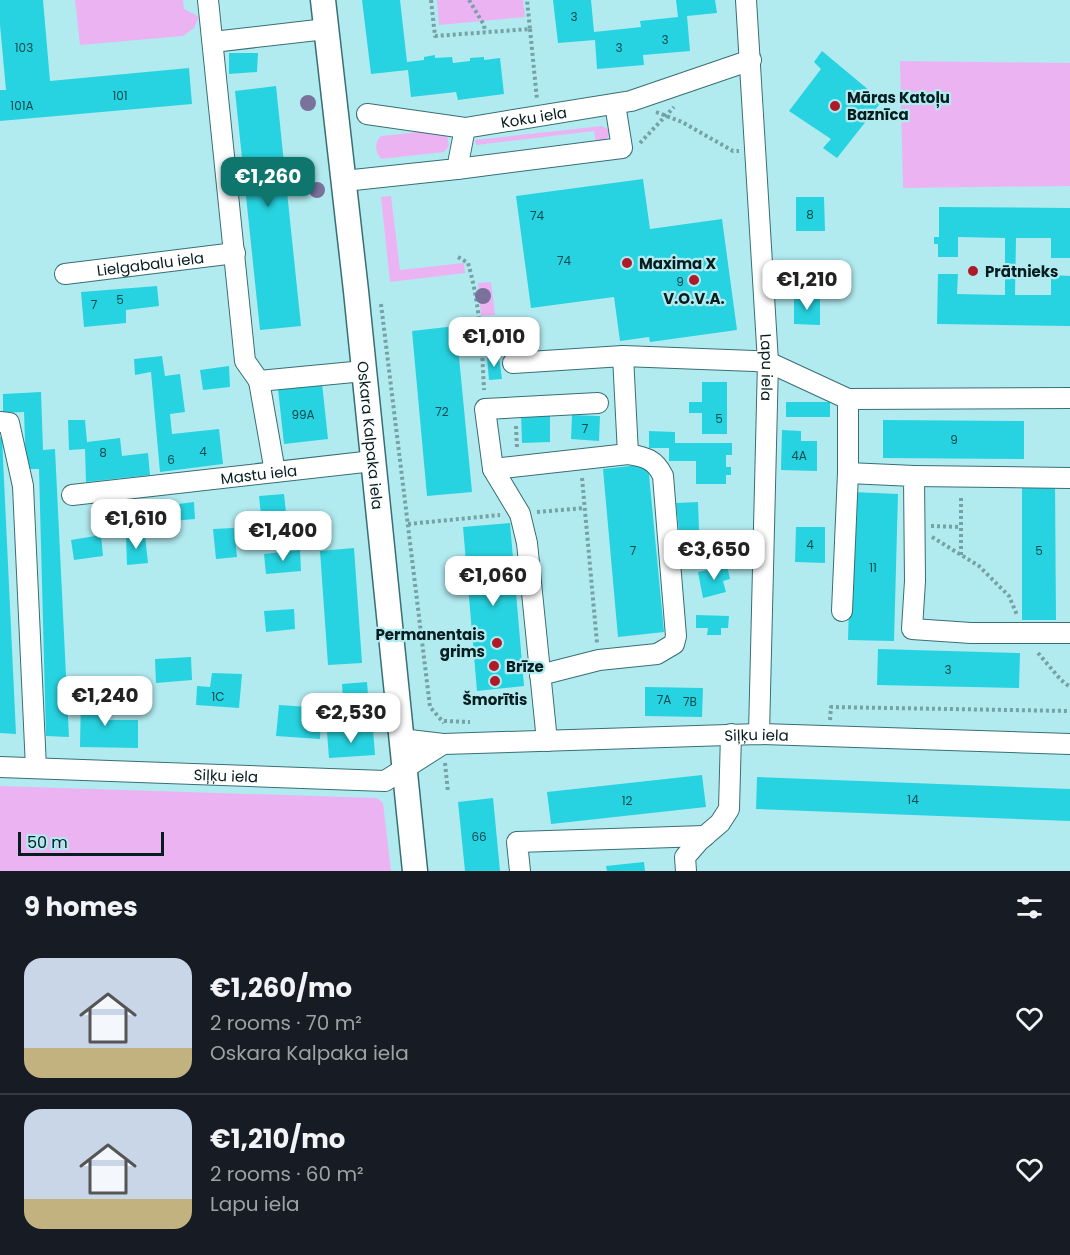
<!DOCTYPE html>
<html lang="en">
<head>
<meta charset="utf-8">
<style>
  :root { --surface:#171b24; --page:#20242c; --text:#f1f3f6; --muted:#9ea1a6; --line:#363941; --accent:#0f766e }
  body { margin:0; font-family:Poppins,sans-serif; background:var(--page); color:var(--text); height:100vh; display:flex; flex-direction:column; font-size:22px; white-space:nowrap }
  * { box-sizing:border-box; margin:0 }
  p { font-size:20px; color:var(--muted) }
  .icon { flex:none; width:33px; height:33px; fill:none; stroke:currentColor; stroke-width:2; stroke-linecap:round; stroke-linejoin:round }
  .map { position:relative; height:871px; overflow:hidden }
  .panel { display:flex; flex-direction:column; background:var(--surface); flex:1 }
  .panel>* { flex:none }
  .scale { position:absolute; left:18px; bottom:15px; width:146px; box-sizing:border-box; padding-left:6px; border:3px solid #061d1f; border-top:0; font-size:16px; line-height:21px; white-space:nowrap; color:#061d1f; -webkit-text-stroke:4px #b1ebf0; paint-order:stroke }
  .price { position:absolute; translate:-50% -51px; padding:0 14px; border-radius:12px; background:#fff; color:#222; font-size:20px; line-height:39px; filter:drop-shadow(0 2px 3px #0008) }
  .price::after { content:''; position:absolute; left:50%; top:36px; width:18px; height:14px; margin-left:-9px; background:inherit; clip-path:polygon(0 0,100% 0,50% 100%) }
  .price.current { background:var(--accent); color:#fff }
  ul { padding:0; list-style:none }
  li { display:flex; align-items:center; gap:18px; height:150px; padding:0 24px }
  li+li { border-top:2px solid var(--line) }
  li span { display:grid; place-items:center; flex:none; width:168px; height:120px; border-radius:18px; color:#555 }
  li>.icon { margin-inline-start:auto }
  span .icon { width:72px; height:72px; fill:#fffc; stroke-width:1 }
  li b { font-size:26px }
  h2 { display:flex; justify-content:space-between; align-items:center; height:72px; padding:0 24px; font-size:26px }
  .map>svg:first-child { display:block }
</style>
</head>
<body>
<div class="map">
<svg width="1070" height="871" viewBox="0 0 1070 871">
  <rect width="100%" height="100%" fill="#b1ebf0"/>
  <path fill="#ecb3f3" d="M75,0H183L184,9L199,17L194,28L183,36L80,45Z
    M437,0H523L525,17L439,25Z
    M900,61L1070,63V186L903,188Z
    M602,126L608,129L609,135L605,142L596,143L594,131L476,145L475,140Z
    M438,130L447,135L449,146L444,152L381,159C375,151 374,143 381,136Z
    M391,196L400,270L464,263L465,273L390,282L381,197Z
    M491,282L495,314V315L481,316L478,283Z
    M0,786L377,798L383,803L391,871H0Z"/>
  <path fill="#27d3e0" d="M0,0H43L50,81L189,68L192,104L0,121V90H6L0,25Z
    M362,0H400L407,62L424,60V57L435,55V58L452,57L453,63L470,61V58L484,57V60L500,58L504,94L458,100L456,92L411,97L408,70L371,74Z
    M553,0H591L594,32L641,27L640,21L678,17L676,0H715L717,13L687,16L690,51L643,55L644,65L597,69L595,40L558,43Z
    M822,51L882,101L837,158L823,148L831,139L789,111L821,69L814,62Z
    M229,53H258L257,72L229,74Z
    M276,86L301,326L260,330L235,91Z
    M643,179L650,229L722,219L737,330L650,342L649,337L620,341L614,297L531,308L516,196Z
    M796,197H824L825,231H796Z
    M939,207L1070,208V258H1051V238H1016L1015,295H1051V275L1070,276V326L937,324L938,274H958L957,294L1005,295V238L958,237V257H938V244H934V237H939Z
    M157,286L159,306L126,310V323L84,327L81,292Z
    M820,298V325L794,324V299Z
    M456,326L472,492L427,496L412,331Z
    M162,356L165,376L180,374L185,412L170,414L172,434L219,429L223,464L160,472L151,372L135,375L134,359Z
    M499,356L502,379L489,380L487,358Z
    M229,366L230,387L203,390L200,370Z
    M702,382H727V434H702V413H689V402H702Z
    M322,383L328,439L284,444L278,389Z
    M41,392L43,450L55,449L69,737L46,736L39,469H26L24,412L3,413V394Z
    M786,402H830V417H786Z
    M521,414H550V442L522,443Z
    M572,415L600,416L599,441L571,439Z
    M68,420H85L87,442L120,438L122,456L148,453L150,475L86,482L85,449L69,450Z
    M883,420L1024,421V459L883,458Z
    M782,430L801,431V441H817V471L781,470Z
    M649,431L675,432V443H732V455H726V467H731V475H726V484H696V461H669V448H649Z
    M0,437H2L16,734L0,733Z
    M648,464L664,632L618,637L603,469Z
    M1022,481H1055L1056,620H1022Z
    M852,492L898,494L894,641L848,640Z
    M284,494L288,531L263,533L259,496Z
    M194,502L195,519L149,523L147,508Z
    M698,502L699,530L679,531L676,503Z
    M510,523L524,686L477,691L463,527Z
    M796,527H825V563L795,562Z
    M234,528L237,557L216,559L213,529Z
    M101,535L103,556L74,560L71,540Z
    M145,535L148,563L127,565L126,536Z
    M354,548L362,663L328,665L320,551Z
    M300,550L301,571L266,574L264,554Z
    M727,566L730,579L723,581L726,592L703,598L698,572Z
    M294,609L295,629L266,632L264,611Z
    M696,615L729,616L728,628H721V635H707L708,628H696Z
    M878,649L1020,653L1019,688L877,685Z
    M191,657L192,680L156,683L155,659Z
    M212,673L242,674L239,708L196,705L197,686L210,687Z
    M367,682L369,709L344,712L342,684Z
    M645,687L703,688L702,717L645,716Z
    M81,692H100V720H138V748L80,747Z
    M279,705L322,708L320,739L276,736Z
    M373,729L375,755L329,758L327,732Z
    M702,775L706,807L551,824L547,792Z
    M757,777L1070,789V821L756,809Z
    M493,798L500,871H465L458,802Z
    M644,862L645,871H607L606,866Z"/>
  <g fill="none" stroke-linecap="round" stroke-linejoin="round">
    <defs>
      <g id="minor">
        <path d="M208,0L245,361L259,381"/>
        <path id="s1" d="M746,0L768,362L759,734"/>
        <path d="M213,42L326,29"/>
        <path d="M367,114L465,128"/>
        <path d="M457,169L622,148L615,104"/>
        <path id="s2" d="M344,181L457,169L465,128L631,101L751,60"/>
        <path id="s3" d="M65,274L235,253"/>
        <path d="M623,356L628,454"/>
        <path d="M513,363L623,356L754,361L768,362L848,399L1070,398"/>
        <path d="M0,422L9,423L23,486L36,768"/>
        <path d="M493,469L628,454C645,457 655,459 663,476L676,636L674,644L657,654L599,660L540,675"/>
        <path d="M275,472L259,381L364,371"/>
        <path d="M848,473L914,476L915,581L912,629L971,633H1070"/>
        <path d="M914,476L1070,478"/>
        <path id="s4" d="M72,495L373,461"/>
        <path d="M842,611L848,473V399"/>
        <path id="s5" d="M401,739L443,744L759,734L1070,744"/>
        <path d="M547,741L527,543L520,514L493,469L485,409L598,403"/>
        <path id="s6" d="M0,767L385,781L443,744"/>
        <path d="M520,871L517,842L705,836"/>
        <path d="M686,871L685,857L699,841L720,823L729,809L731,734"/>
      </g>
      <g id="major">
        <path id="s7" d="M323,0L356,291L415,871"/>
      </g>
    </defs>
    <use href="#minor" stroke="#376f74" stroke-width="22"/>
    <use href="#major" stroke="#376f74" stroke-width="27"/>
    <path stroke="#74a2a6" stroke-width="4" stroke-dasharray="3 3" stroke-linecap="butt" d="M431,0L435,36L530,29L527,0
      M469,0L484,25L485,32
      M530,29L537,100
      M656,112L682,122L733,151H739
      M640,143L674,107
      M458,257L468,263C480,304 482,348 484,390
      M381,304L430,707L444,723
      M516,426L517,448
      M582,478L597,643
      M537,512L584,508
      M408,524L500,515
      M931,526L960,527
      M932,537L979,566L1009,596L1017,615
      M961,555V495
      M1038,653L1061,680L1070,687
      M830,720L831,707L1070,711
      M444,721L470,722
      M445,763L448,792"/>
    <use href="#minor" stroke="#fff" stroke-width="20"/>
    <use href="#major" stroke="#fff" stroke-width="24"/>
  </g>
  <g fill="#7a729b">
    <circle cx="308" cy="103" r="8"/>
    <circle cx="317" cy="190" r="8"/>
    <circle cx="483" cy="296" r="8"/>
  </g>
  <g fill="#ae1a2a" stroke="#b1ebf0" stroke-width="2">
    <circle cx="835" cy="106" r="6"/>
    <circle cx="627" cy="263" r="6"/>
    <circle cx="973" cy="271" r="6"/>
    <circle cx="694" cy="280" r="6"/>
    <circle cx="497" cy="643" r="6"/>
    <circle cx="494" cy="666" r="6"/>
    <circle cx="495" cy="681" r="6"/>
  </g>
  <g text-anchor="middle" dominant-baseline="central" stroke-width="4.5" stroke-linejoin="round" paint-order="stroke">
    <g font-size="12" fill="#0e4a4f">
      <text x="574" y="16">3</text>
      <text x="665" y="39">3</text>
      <text x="24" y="47">103</text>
      <text x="619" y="47">3</text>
      <text x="120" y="95">101</text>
      <text x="22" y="105">101A</text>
      <text x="810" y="214">8</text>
      <text x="537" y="215">74</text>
      <text x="564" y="260">74</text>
      <text x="680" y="281">9</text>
      <text x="120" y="299">5</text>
      <text x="94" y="304">7</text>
      <text x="442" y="411">72</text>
      <text x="303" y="414">99A</text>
      <text x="719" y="418">5</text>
      <text x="585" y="428">7</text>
      <text x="954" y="439">9</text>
      <text x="203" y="451">4</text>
      <text x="103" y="452">8</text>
      <text x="799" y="455">4A</text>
      <text x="171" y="459">6</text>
      <text x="810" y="544">4</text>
      <text x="633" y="550">7</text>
      <text x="1039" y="550">5</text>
      <text x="873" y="567">11</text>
      <text x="948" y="669">3</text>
      <text x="218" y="696">1C</text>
      <text x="664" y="699">7A</text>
      <text x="690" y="701">7B</text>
      <text x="913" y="799">14</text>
      <text x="627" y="800">12</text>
      <text x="479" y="836">66</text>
    </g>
    <g font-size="15" font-weight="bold" fill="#061d1f" stroke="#b1ebf0" text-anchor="start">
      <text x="847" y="97">Māras Katoļu<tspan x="847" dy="17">Baznīca</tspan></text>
      <text x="639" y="263">Maxima X</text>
      <text x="985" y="271">Prātnieks</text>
      <text x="694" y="298" text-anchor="middle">V.O.V.A.</text>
      <text x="485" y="634" text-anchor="end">Permanentais<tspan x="485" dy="17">grims</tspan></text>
      <text x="506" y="666">Brīze</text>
      <text x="495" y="699" text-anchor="middle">Šmorītis</text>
    </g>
    <g font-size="15" fill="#061d1f" stroke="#b1ebf0">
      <text stroke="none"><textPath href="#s2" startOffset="225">Koku iela</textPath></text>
      <text stroke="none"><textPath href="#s3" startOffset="86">Lielgabalu iela</textPath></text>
      <text stroke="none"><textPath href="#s1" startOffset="368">Lapu iela</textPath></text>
      <text stroke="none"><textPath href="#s7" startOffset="438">Oskara Kalpaka iela</textPath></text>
      <text stroke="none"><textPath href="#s4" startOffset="188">Mastu iela</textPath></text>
      <text stroke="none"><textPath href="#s5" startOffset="356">Siļķu iela</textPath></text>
      <text stroke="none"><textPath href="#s6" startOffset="226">Siļķu iela</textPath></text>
    </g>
  </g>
</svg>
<div class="scale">50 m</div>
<b class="price current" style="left:268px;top:208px">€1,260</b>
<b class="price" style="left:807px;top:311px">€1,210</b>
<b class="price" style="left:494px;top:368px">€1,010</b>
<b class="price" style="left:136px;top:550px">€1,610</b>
<b class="price" style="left:283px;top:562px">€1,400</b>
<b class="price" style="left:714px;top:581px">€3,650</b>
<b class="price" style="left:493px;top:607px">€1,060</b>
<b class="price" style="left:105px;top:727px">€1,240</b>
<b class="price" style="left:351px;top:744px">€2,530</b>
</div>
<section class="panel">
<h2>9 homes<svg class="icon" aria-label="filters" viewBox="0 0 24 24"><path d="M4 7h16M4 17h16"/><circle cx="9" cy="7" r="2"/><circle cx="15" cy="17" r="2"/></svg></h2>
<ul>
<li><span style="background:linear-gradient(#c9d6e8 75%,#c2b280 0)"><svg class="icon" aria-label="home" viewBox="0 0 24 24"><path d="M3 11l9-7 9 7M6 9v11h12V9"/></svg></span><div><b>€1,260/mo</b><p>2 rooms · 70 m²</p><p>Oskara Kalpaka iela</p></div><svg class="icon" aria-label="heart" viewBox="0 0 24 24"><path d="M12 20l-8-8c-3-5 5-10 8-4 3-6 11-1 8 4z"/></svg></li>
<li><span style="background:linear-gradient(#c9d6e8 75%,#c2b280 0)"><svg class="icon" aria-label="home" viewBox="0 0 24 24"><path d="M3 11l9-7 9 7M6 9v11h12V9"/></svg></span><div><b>€1,210/mo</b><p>2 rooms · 60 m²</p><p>Lapu iela</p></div><svg class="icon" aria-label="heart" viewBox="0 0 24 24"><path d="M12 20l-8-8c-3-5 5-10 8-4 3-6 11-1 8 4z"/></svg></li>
</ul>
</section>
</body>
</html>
